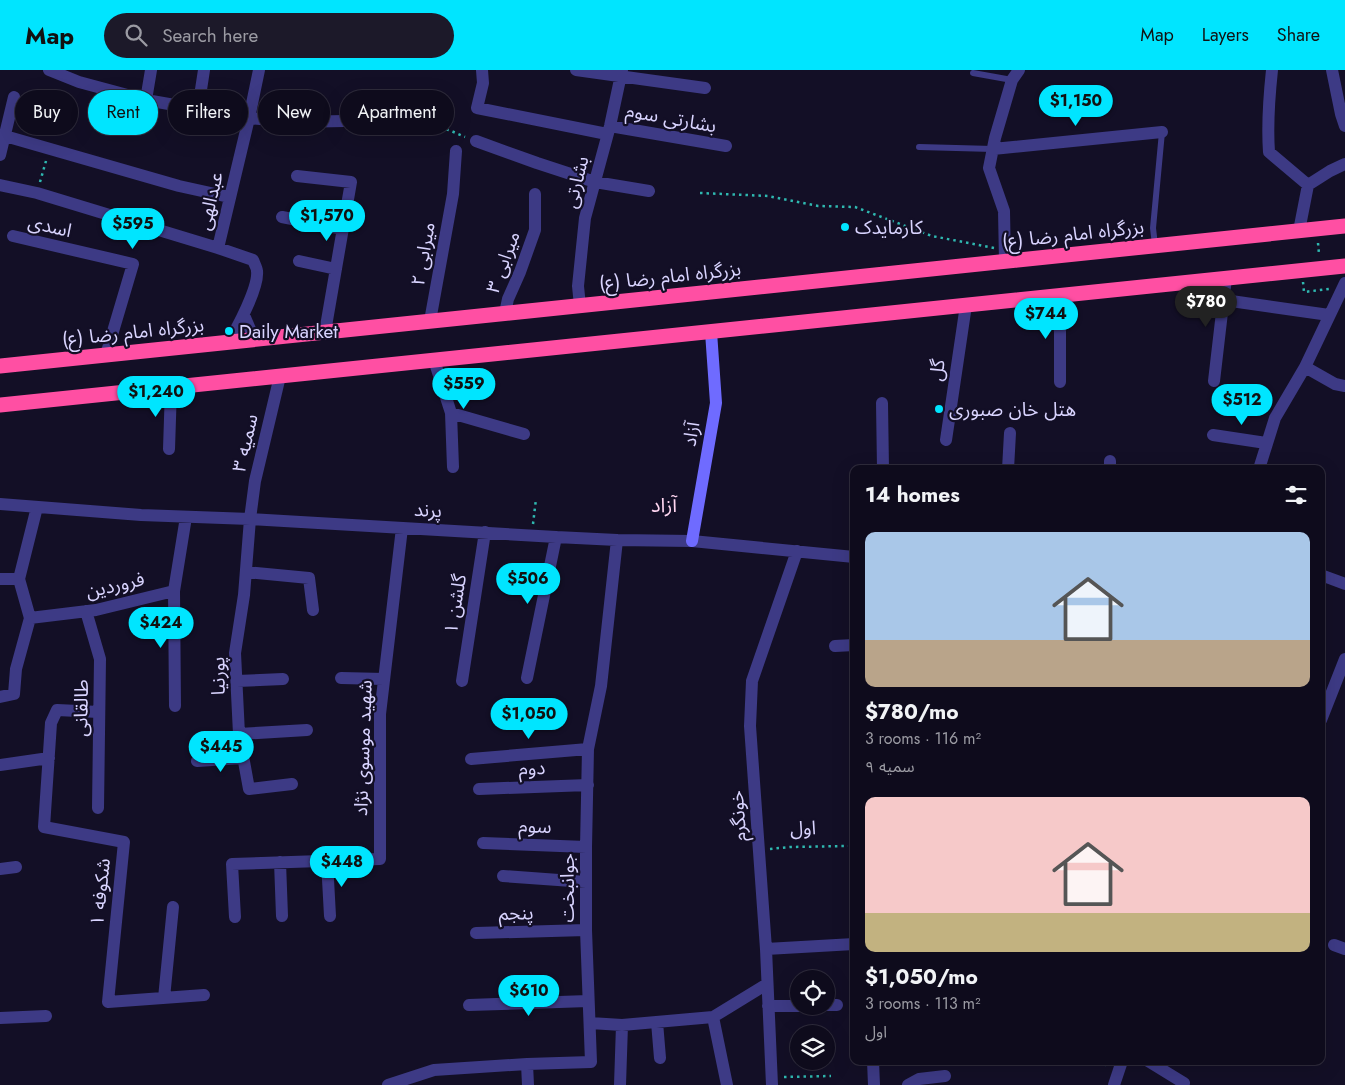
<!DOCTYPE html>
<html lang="en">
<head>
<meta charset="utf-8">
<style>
  :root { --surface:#0e0b1c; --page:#1c1929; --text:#f1f3f6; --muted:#9b9ba3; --line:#2e2b3b; --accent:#00e5ff }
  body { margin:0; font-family:Jost,"Noto Sans Arabic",sans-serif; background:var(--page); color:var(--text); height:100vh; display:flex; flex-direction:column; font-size:19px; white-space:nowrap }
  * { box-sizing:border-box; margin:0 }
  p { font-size:16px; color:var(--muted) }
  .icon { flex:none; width:28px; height:28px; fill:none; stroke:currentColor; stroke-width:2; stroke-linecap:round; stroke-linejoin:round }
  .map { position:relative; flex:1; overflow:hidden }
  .drawer { position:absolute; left:850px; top:395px; width:475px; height:600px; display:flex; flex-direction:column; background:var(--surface); border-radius:10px; box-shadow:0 5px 20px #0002,0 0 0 1px var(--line) }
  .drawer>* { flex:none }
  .hud { position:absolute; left:15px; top:20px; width:475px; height:45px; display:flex; gap:10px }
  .fabs { position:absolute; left:790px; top:900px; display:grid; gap:10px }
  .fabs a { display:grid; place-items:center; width:45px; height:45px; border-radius:50%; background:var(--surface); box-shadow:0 5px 20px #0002,0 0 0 1px var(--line); font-size:25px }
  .price { position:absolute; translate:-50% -42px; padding:0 11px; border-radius:18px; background:var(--accent); color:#111; font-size:16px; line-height:32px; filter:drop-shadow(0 1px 2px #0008) }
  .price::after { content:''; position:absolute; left:50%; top:30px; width:15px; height:11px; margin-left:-8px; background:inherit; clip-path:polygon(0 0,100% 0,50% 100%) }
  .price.on { background:#222; color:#fff }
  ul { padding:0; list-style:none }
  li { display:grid; align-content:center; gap:10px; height:265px; padding:0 15px }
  li span { display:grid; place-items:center; height:155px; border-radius:10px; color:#555 }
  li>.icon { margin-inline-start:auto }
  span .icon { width:90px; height:90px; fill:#fffc; stroke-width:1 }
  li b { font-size:21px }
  h2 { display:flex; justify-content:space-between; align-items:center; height:60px; padding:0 15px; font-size:21px }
  .pill { padding:0 18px; border-radius:22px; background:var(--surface); box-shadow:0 5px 20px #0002,0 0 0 1px var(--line); font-size:18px; line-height:45px }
  .pill.on { background:var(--accent); color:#111 }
  header { display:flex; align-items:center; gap:30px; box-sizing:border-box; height:70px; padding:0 25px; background:var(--accent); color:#111 }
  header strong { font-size:24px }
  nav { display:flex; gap:28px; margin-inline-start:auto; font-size:18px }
  .search { width:350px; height:45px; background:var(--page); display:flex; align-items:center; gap:12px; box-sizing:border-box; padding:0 18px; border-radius:28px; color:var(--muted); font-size:19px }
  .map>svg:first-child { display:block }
</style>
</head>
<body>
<header>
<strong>Map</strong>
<div class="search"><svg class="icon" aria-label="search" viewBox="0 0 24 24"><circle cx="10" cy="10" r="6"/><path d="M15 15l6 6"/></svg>Search here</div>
<nav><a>Map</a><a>Layers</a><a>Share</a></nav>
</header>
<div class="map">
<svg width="1345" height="1015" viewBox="0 0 1345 1015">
  <rect width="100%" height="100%" fill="#130f26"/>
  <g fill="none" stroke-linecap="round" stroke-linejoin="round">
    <path stroke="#2fb8b0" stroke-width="2.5" stroke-dasharray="2.5 4" stroke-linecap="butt" d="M356,52H405L449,60L465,67
      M40,112L46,91
      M700,123L768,126L818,136L855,137L932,166L994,178
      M1318,173L1319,184
      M1303,212L1304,222L1329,219
      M533,454L536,429
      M770,779L790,777L848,776
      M1098,991L1108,996
      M784,1007L831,1006"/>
    <path stroke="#3d3a85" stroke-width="6" d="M973,3L1012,10
      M919,77L993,79
      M1155,175L1153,158L1162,62"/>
    <path stroke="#3d3a85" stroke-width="12" d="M49,0L79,12L146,30L249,48L295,52L344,51
      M482,0L483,13L477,38L607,64
      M576,0L705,18
      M1272,0C1269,28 1267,54 1269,82L1308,115
      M1332,0L1341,44L1345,56
      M146,30L151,0
      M198,39L204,0
      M610,56L726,76
      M5,66L179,116L229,127
      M476,71L537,93L595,112L649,121
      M993,79L1162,62
      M0,85L14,27
      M297,106L351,112L325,262
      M0,115L37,123L218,178L253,190C254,193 257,198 257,201C259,217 237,259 228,272
      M282,147L343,159
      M1299,161L1308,115L1330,101L1345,94
      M13,166L133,194L106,285
      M218,178L249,48L259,0
      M299,191L336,199
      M1005,191L1004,141L989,98L995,68L1012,10L1019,0
      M1056,226L1060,262V312
      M1224,230L1329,245
      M580,236L578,216L585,148L610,56L622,0
      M505,243L508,229L520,202L535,160V124
      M244,245L250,259L256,269
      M430,251L453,124L456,81
      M434,290L451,343L453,397
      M1305,297L1335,314L1345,316
      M280,306L255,411L250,449L244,525L235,583L239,664L249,719L292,714
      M1214,311L1226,208
      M882,333L883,399
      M451,343L524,364
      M1213,365L1266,373
      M946,370L966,235
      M169,379L171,318
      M1008,399L1010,363
      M1110,399V391
      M1259,399L1275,348L1305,297L1345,213
      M0,434L141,445L250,449L556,467L617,470L692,471L854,487
      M246,502L309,508L313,540
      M1321,505L1345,514
      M0,509H19L30,548L96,540L174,521L186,447
      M19,509L37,437
      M174,521L175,636
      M86,541L100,589L98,738
      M835,576L854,575
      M341,608L384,609
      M527,608L556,467
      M237,611L283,609
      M462,611L485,462
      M0,627L14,624L16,599L30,548
      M99,642L57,640L51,653L44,757L124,772L108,932L204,925
      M1321,650L1345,589
      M239,664L307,660
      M471,689L588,679
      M197,691L243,688
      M0,695L49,688
      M479,719L588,715
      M483,773L586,777
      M327,791L330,846
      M280,792L282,846
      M0,799L16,797
      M503,806L586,812
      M235,847L232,794L380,789V644L402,458
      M476,863L586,860
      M1334,875L1345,879
      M766,879L854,874
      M164,928L173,837
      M469,935L588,931
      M826,935H837
      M768,936H799
      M713,947L727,1015
      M0,948L46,946
      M657,952L660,988
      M590,953L622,955L713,947L767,914
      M873,991L874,1015
      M1148,991L1184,1013
      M527,994L528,1015
      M388,1015L434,1000L527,994L591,992L586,860V777L588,679L601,616L617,470
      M620,1015L622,955
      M772,1015L766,879L750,656L752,611L797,481
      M908,1015L919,1009L945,1006
      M1114,1015L1122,991"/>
    <path stroke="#6f6bff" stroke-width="12" d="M692,471L716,333L711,262"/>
    <path stroke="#ff4fa3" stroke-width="15" d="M0,296L1345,156
      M0,335L1345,196"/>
  </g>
  <g fill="#00e5ff" stroke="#130f26" stroke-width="2">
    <circle cx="845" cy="157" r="5"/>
    <circle cx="229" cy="261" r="5"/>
    <circle cx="939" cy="339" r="5"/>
  </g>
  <g text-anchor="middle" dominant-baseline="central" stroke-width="4.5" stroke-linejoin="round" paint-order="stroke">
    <g font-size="19" fill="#d9d4ff" stroke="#130f26">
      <text transform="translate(671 48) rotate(10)">بشارتی سوم</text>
      <text transform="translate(576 112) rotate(-76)">بشارتی</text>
      <text transform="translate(210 131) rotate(-77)">عبدالهی</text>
      <text transform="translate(50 156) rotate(13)">اسدی</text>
      <text transform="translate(1073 164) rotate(-6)">بزرگراه امام رضا (ع)</text>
      <text transform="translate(423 184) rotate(-80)">میرابی ۲</text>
      <text transform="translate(503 192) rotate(-70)">میرابی ۳</text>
      <text transform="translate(670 206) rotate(-6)">بزرگراه امام رضا (ع)</text>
      <text transform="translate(133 262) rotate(-6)">بزرگراه امام رضا (ع)</text>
      <text transform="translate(937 300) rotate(-82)">گل</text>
      <text transform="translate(691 364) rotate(-80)">آزاد</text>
      <text transform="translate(245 373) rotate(-77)">سمیه ۳</text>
      <text transform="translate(428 440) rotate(3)">پرند</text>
      <text transform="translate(115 515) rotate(-13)">فروردین</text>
      <text transform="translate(455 534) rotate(-81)">گلشن ۱</text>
      <text transform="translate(218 606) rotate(-91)">پورنیا</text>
      <text transform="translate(81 638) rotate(-89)">طالقانی</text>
      <text transform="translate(363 678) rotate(-88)">شهید موسوی نژاد</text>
      <text transform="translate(532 698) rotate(-2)">دوم</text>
      <text transform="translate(738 746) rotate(-94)">خونگرم</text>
      <text transform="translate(535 756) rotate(2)">سوم</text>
      <text transform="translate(803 758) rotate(-2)">اول</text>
      <text transform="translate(567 818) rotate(-90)">جوانبخت</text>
      <text transform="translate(100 822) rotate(-84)">شکوفه ۱</text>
      <text transform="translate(516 843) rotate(-1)">پنجم</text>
    </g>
    <g font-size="19" fill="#d9d4ff" stroke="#130f26" text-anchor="start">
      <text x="855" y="157">کارمایدک</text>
      <text x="239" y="261">Daily Market</text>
      <text x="949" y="339">هتل خان صبوری</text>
    </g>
    <g font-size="20" fill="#ffd6f0" stroke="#130f26">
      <text x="664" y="435">آزاد</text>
    </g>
  </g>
</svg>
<div class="fabs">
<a><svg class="icon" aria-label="locate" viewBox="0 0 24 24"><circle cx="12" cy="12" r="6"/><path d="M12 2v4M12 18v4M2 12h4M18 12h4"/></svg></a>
<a><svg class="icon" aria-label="layers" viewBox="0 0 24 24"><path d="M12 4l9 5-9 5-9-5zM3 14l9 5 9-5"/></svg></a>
</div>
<b class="price" style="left:1076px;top:57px">$1,150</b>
<b class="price" style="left:327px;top:172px">$1,570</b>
<b class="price" style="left:133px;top:180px">$595</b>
<b class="price on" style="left:1206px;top:258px">$780</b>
<b class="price" style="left:1046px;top:270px">$744</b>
<b class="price" style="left:464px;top:340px">$559</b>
<b class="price" style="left:156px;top:348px">$1,240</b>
<b class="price" style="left:1242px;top:356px">$512</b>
<b class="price" style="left:528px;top:535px">$506</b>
<b class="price" style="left:161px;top:579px">$424</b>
<b class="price" style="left:529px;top:670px">$1,050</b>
<b class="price" style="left:221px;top:703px">$445</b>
<b class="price" style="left:342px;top:818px">$448</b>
<b class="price" style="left:529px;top:947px">$610</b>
<div class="hud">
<a class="pill">Buy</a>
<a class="pill on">Rent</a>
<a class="pill">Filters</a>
<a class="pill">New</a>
<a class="pill">Apartment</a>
</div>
<section class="drawer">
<h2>14 homes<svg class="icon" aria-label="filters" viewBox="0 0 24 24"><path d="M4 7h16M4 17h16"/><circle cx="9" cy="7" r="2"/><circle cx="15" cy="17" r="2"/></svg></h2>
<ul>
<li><span style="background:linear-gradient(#a9c7e8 70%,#b9a48a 0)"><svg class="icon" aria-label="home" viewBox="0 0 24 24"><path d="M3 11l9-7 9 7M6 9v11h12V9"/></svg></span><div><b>$780/mo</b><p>3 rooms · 116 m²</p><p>سمیه ۹</p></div></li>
<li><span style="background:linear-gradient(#f6c9c9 75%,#c2b280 0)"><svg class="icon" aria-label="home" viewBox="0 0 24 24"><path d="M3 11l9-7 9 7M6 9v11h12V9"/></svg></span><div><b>$1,050/mo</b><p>3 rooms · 113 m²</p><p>اول</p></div></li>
</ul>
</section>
</div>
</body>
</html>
